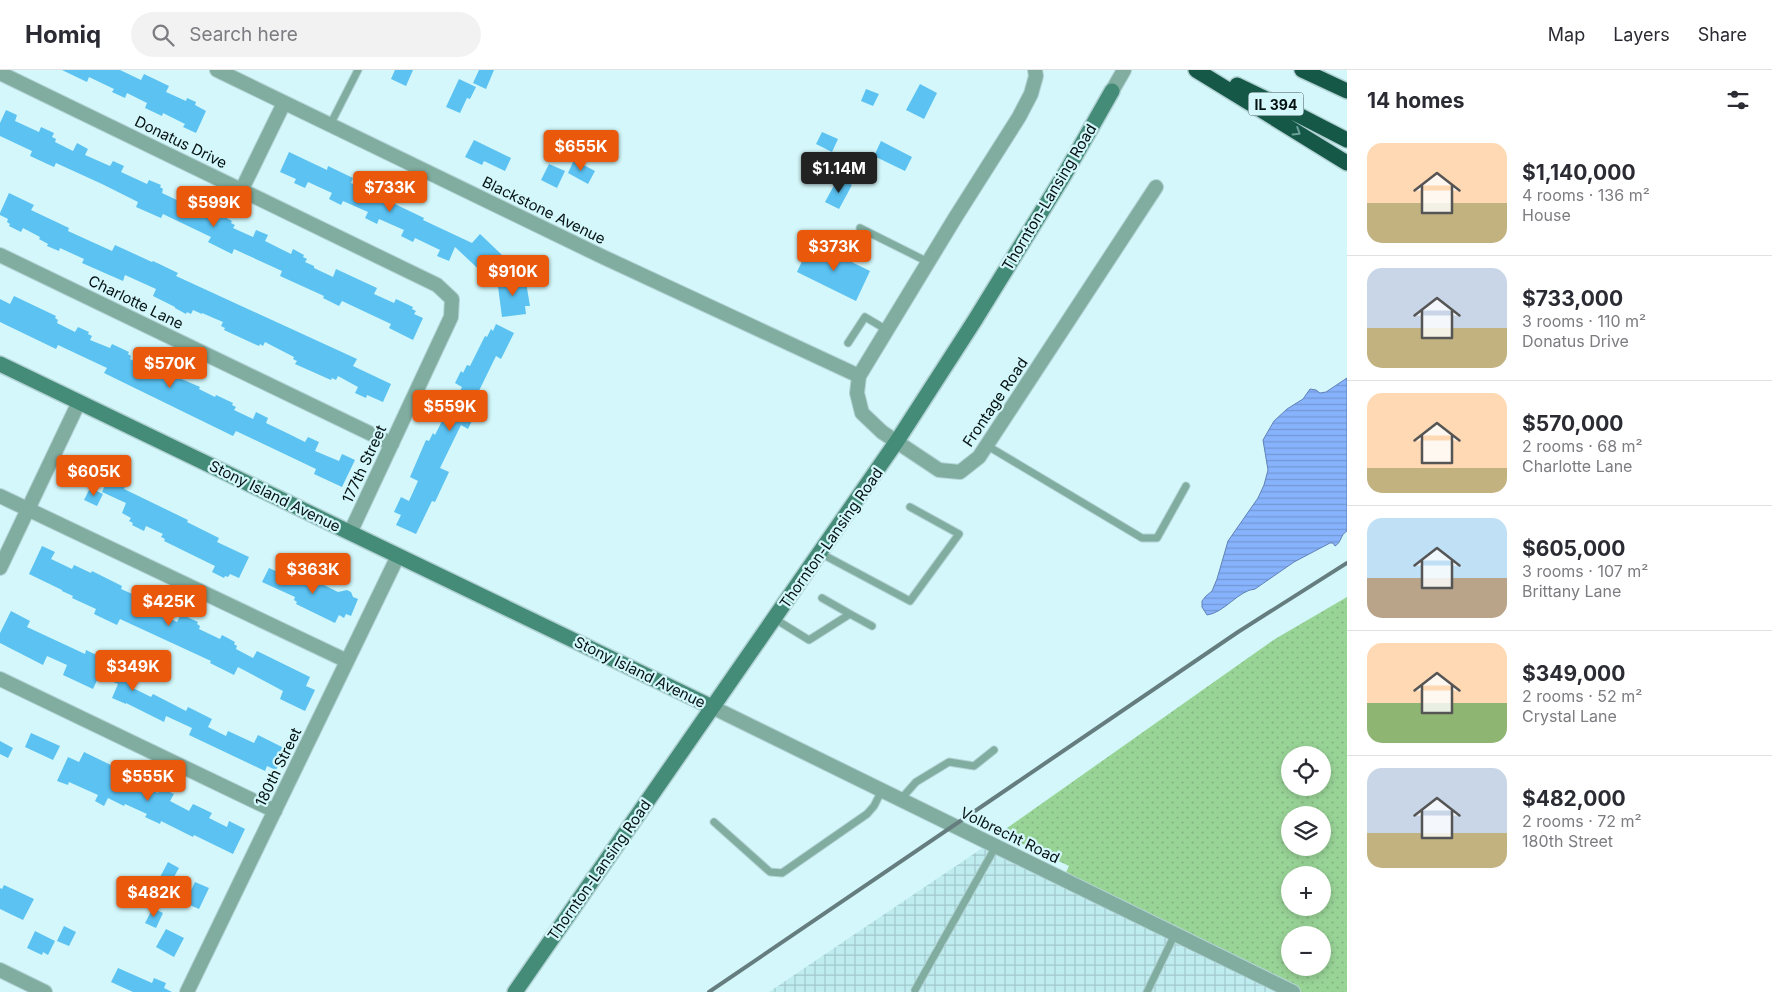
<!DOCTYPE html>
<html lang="en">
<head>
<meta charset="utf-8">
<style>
  :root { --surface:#fff; --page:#f2f2f3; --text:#2b2b33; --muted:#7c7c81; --line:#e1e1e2; --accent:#ea580c }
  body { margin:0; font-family:Inter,sans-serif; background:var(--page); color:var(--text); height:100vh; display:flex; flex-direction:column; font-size:19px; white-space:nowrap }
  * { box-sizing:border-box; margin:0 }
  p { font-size:16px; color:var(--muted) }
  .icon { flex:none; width:28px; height:28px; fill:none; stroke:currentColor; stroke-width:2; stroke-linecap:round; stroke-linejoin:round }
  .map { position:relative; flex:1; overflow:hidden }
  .details { display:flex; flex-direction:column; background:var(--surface); width:425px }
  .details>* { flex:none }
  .fabs { position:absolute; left:1281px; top:676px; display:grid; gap:10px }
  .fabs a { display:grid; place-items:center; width:50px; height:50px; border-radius:50%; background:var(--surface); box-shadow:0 2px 8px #0003; font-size:25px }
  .price { position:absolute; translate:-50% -42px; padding:0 11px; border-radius:5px; background:var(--accent); color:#fff; font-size:16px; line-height:32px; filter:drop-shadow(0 1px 2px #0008) }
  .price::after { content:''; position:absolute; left:50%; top:30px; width:15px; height:11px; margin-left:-8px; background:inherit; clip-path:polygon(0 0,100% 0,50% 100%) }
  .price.on { background:#222; color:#fff }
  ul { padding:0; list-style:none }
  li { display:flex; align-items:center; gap:15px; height:125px; padding:0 20px }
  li+li { border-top:1px solid var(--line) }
  li span { display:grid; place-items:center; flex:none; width:140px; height:100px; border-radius:15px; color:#555 }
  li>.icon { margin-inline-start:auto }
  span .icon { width:60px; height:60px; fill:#fffc; stroke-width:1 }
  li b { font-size:21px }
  h2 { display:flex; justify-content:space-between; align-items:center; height:60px; padding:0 20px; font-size:21px }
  header { display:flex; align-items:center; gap:30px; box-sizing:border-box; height:70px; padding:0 25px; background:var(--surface); border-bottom:1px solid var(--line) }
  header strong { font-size:24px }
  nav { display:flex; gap:28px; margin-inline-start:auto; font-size:18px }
  .search { width:350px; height:45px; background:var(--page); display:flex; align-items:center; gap:12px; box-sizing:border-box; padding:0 18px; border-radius:28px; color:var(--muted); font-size:19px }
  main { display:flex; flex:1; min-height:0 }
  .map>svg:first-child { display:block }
</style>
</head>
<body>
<header>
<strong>Homiq</strong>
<div class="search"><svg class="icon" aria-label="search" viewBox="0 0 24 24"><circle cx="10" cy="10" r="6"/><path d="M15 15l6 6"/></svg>Search here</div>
<nav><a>Map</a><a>Layers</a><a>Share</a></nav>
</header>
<main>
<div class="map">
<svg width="1347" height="922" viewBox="0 0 1347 922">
  <defs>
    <pattern id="industrial-grid" width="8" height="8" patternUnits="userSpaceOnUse" patternTransform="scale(1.25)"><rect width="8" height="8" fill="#beecef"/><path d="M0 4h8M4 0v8" fill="none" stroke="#a2c9cc"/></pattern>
    <pattern id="green-dots" width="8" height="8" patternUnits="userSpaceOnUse" patternTransform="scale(1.25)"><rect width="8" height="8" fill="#99d497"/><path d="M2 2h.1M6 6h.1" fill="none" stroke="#82b581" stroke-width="1.8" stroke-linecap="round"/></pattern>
    <pattern id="water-rules" width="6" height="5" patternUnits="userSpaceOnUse" patternTransform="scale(1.25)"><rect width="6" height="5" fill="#87b2fc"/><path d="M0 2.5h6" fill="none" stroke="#7398d7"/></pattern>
  </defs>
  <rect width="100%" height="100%" fill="#d3f7fa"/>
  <path fill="url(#industrial-grid)" d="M990,773L1294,922H769Z"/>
  <path fill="url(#green-dots)" fill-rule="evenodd" d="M1347,527V922H1288L1061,813L1069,796L1000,763L1275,569ZM1290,685H1322V718H1290ZM1290,745H1322V778H1290ZM1290,805H1322V838H1290ZM1290,865H1322V898H1290Z"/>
  <path fill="url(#water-rules)" stroke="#6081b6" d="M1347,308V461C1340,465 1342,472 1335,476L1333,473H1330L1294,492L1255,519C1239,520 1224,543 1207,545L1202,537V531L1206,526L1212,521L1217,509L1228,471L1258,428L1264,415L1268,400L1263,370L1274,351L1287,339L1303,329L1310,319L1316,320L1320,323L1326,322Z"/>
  <path fill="#5bc2f2" d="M62,0H120L141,10L144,4L169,16L166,22L186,31L187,28L196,32L195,35L206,41L196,63L183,57L185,54L163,43L162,46L145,38L147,33L127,23L125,28L112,22L114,19L89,7L87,12Z
    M395,0H413L406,16L391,9Z
    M479,0H494L486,19L473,13Z
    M459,9L476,17L470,29L467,28L460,43L446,37Z
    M920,14L937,23L924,49L906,40Z
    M866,19L879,24L873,36L861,31Z
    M6,40L17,45L15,51L39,62L41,57L54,63L52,67L56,69L55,72L73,81L77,73L88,79L85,85L110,96L113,91L124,96L121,102L147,114L149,110L161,115L160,117L163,119L162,123L181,132L184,125L195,130L193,136L219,149L221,145L232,151L231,153L235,155L233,158L253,167L256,160L268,165L265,171L291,184L293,179L304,185L303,187L307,189L305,192L314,196V198L333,207L336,199L377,218L374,224L394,233L396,229L413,237L412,239L416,241L414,244L423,248L413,270L389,258L391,254L342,231L339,236L323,228L324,226L280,206L282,201L234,179L232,184L208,172L211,167L163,144L161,148L136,137L138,132L102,114L56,93L54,97L30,86L32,81L0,66V53Z
    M822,62L838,69L832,82L816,74Z
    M474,70L511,88L505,101L484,91L482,95L465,87Z
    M881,71L912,87L905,101L874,86Z
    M289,82L327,100L328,96L353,108L351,113L424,148L423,150L472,173L480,164L502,185L492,195L495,198L487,207L455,177L449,191L437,186L440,180L415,168L413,172L401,166L404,160L379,149L377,154L365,148L368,142L343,131L341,135L329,129L332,123L308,112L305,118L294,113L296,109L280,102Z
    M574,90L595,101L588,114L568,103Z
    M549,94L565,101L557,118L541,110Z
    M838,108L852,115L839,139L825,132Z
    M9,123L34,135L31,140L69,158L68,161L112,181L115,175L152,192L153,191L178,203L176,206L357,289L353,296L391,314L383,332L367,325L366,328L355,323L358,317L338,306L336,310L332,308L331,310L295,294L297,291L293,289L294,287L265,272L263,276L260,274L259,276L224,260L225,258L221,256L223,252L202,243V244L193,240L191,244L187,242L186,244L175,238V237L153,226L156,219L125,205L123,211L82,193L84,189L60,178L59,181L47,176L48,174L39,169L40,167L23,158L21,162L9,156L10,154L7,152L8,149L0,145V143Z
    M811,172L870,201L856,231L797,202Z
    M510,207L511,214L526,212L530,236H525L526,244L502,247L497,209Z
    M14,226L56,246L55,248L58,250L57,253L75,262L78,257L89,262L88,264L92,266L90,270L110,278L112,274L129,282L128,284L131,286L130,289L150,299L152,294L164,299L163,301L200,317L199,319L215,327L216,325L233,333L232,335L236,337L234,340L253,349L256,342L268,348L266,353L289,364L305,372L308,367L319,372L315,381L339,391L342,384L355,390L342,417L314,404L316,399L236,361L233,366L104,303L107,298L58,275L56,279L0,252V229L10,234Z
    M496,254L514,263L501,289L496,286L474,331L480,334L468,359L461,355L440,398L449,402L435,432L432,431L416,464L396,455L401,445L394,442L401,427L409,431L418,411L410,407L426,370L429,371L433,363L435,365L444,347L440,345L447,330L455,333L462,317L455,313L461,301L463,303L467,295L470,296L485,266L487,267L491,259L493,261Z
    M113,398L130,406L124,419L188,450L187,452L219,468L217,472L249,487L239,508L230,504L228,507L225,506L224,508L212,502L215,496L164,471L165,469L161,467L163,464L146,456L144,461L132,455L133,453L129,451L131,448L122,443L126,433L102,422Z
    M90,418L103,424L97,436L84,430Z
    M42,476L55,482L51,489L72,499L74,495L91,503L92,501L122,516L121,519L146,530L147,527L161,534L157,542L177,552L181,544L198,552L197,554L200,556L199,559L220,569L222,565L235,572L234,574L237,576L236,579L253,588L257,581L310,607L306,616L315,620L305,641L280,629L283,621L238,597L234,605L210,593L211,591L120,549L117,555L94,544L96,539L72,528L73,526L62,521V520L29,504Z
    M269,498L293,509L296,501L338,522L347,520L351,522L353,527L358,529L351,546L346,544L344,548L339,545L335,553L296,534L297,532L294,530L295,527L262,512Z
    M11,541L30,551L27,557L85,584L86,580L139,605L133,618L151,627L153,624L186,641L188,637L212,649L208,657L226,666L228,661L254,673L258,665L286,679L276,700L267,696L265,701L189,665L192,658L166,646L164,652L126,633V634L112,628L118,614L99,606L93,619L63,605L67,595L47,586L43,595L0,573V563Z
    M31,663L60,676L53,690L25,677Z
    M0,671L13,678L8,688L0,684Z
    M84,682L119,699L116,705L142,717L143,715L158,723L161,718L174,724L170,731L189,741L193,734L212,743L209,748L227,757L229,751L245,759L233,784L194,765L193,767L161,751L160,754L145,747L147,744L125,734L124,736L108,728L104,736L95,731L98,725L69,712L68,715L57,711L68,687L79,692Z
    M168,792L179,798L170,814L159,809Z
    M195,812L209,818L199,839L185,833Z
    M4,815L34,829L23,850L0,839V818L2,819Z
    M153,838L163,843L156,858L145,853Z
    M64,856L76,862L69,876L57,871Z
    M166,859L184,868L174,887L156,877Z
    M35,861L55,871L48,885L43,882L42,885L27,878Z
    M118,898L152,913L154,908L166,913L164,918L172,922H133L111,912Z"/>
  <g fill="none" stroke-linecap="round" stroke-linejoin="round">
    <defs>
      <path id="lane" d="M330,55L358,0
        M860,158L928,192
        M848,273L865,247L887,260
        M986,375L1142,468H1157L1186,416
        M820,483L910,531L959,464L910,437
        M822,528L850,544
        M775,549L809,570L850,544L872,556
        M901,729L916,712L949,692L974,696L994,680
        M714,752L770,802L782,803L867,744L874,736L882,720
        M915,920L996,776
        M1147,922L1175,864"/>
      <path id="street" d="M217,0L601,186L859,306
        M1035,0L1036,6L1031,24L1019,47L955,148L859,306L857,323L862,343L882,362L939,400L960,402L979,387L1156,117
        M0,3L437,215L452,229L451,247L350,463
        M1112,21L1124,0
        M242,119L284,33
        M0,185L392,374
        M0,426L347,591
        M0,498L79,332
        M0,609L275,741
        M712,637L1293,922
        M0,900L45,922
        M187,922L398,486"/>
      <path id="secondary" d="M0,294L712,637
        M515,922L897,371L975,250L1066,102L1112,21"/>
      <path id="highway" d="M1196,0L1347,93
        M1302,0L1347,21
        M1237,15L1281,36L1347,70"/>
    </defs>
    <use href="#lane" stroke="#b2d2d5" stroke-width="9"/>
    <use href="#street" stroke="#b2d2d5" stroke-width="16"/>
    <use href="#secondary" stroke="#b2d2d5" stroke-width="18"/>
    <use href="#highway" stroke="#b2d2d5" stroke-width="18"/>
    <use href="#lane" stroke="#80ad9f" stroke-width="7"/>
    <use href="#street" stroke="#80ad9f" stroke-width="14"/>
    <use href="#secondary" stroke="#448c78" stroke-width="15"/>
    <use href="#highway" stroke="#165848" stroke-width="15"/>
    <path stroke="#667d7f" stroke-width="4" d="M709,922L1238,562L1347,493"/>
  </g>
  <defs><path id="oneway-chevron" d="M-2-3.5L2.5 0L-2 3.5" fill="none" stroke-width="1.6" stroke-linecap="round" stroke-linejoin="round" transform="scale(1.25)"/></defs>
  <use stroke="#6ba098" href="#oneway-chevron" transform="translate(1297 62) rotate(32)"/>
  <g text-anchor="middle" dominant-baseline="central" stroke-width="4.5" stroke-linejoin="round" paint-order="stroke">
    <rect fill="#d3f7fa" stroke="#425557" stroke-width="1" x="1248.5" y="22.5" width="55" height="23" rx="4"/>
    <g font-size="14" font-weight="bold" fill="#041011">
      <text x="1276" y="34">IL 394</text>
    </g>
    <g font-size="15" fill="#041011" stroke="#d3f7fa">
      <text transform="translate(181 72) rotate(26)">Donatus Drive</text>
      <text transform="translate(1049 127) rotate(-59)">Thornton-Lansing Road</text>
      <text transform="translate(544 140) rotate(26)">Blackstone Avenue</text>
      <text transform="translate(136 232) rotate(26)">Charlotte Lane</text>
      <text transform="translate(995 332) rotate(-56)">Frontage Road</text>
      <text transform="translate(364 394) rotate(-65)">177th Street</text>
      <text transform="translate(275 426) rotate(26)">Stony Island Avenue</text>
      <text transform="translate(831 468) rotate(-55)">Thornton-Lansing Road</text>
      <text transform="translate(640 602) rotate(26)">Stony Island Avenue</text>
      <text transform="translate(278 697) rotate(-64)">180th Street</text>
      <text transform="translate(1010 765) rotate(26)">Volbrecht Road</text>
      <text transform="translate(599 800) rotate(-55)">Thornton-Lansing Road</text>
    </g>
  </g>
</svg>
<div class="fabs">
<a><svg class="icon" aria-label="locate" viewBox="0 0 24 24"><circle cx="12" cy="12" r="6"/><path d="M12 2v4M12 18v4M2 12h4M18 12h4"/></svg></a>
<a><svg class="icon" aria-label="layers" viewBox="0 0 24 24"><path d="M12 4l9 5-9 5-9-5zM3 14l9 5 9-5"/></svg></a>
<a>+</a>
<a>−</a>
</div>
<b class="price" style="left:581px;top:102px">$655K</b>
<b class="price on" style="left:839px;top:124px">$1.14M</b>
<b class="price" style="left:390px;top:143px">$733K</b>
<b class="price" style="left:214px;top:158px">$599K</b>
<b class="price" style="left:834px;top:202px">$373K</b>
<b class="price" style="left:513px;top:227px">$910K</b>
<b class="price" style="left:170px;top:319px">$570K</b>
<b class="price" style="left:450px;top:362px">$559K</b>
<b class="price" style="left:94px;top:427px">$605K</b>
<b class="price" style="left:313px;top:525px">$363K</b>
<b class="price" style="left:169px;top:557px">$425K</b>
<b class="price" style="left:133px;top:622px">$349K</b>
<b class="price" style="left:148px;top:732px">$555K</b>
<b class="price" style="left:154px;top:848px">$482K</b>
</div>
<section class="details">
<h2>14 homes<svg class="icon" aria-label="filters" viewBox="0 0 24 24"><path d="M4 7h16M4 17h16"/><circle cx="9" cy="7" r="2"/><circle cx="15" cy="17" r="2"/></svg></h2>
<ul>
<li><span style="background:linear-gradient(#ffd9b3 60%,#c2b280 0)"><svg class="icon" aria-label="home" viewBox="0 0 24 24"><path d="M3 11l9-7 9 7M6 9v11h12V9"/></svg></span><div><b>$1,140,000</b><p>4 rooms · 136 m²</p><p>House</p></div></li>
<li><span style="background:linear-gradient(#c9d6e8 60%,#c2b280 0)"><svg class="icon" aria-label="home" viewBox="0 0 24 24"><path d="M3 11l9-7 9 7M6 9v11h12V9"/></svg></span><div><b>$733,000</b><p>3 rooms · 110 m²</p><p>Donatus Drive</p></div></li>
<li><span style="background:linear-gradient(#ffd9b3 75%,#c2b280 0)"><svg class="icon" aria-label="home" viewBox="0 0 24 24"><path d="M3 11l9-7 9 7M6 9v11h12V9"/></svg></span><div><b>$570,000</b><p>2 rooms · 68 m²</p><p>Charlotte Lane</p></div></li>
<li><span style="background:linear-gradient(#bfe0f5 60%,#b9a48a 0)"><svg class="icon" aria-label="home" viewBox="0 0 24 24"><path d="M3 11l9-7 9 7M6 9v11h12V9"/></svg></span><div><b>$605,000</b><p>3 rooms · 107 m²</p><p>Brittany Lane</p></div></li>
<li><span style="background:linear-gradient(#ffd9b3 60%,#8fb573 0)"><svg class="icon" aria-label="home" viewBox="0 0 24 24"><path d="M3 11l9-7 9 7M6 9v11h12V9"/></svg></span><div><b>$349,000</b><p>2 rooms · 52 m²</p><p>Crystal Lane</p></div></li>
<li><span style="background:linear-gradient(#c9d6e8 65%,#c2b280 0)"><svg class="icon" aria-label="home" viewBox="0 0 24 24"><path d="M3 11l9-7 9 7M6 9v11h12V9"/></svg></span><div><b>$482,000</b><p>2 rooms · 72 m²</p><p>180th Street</p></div></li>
</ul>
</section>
</main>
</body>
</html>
